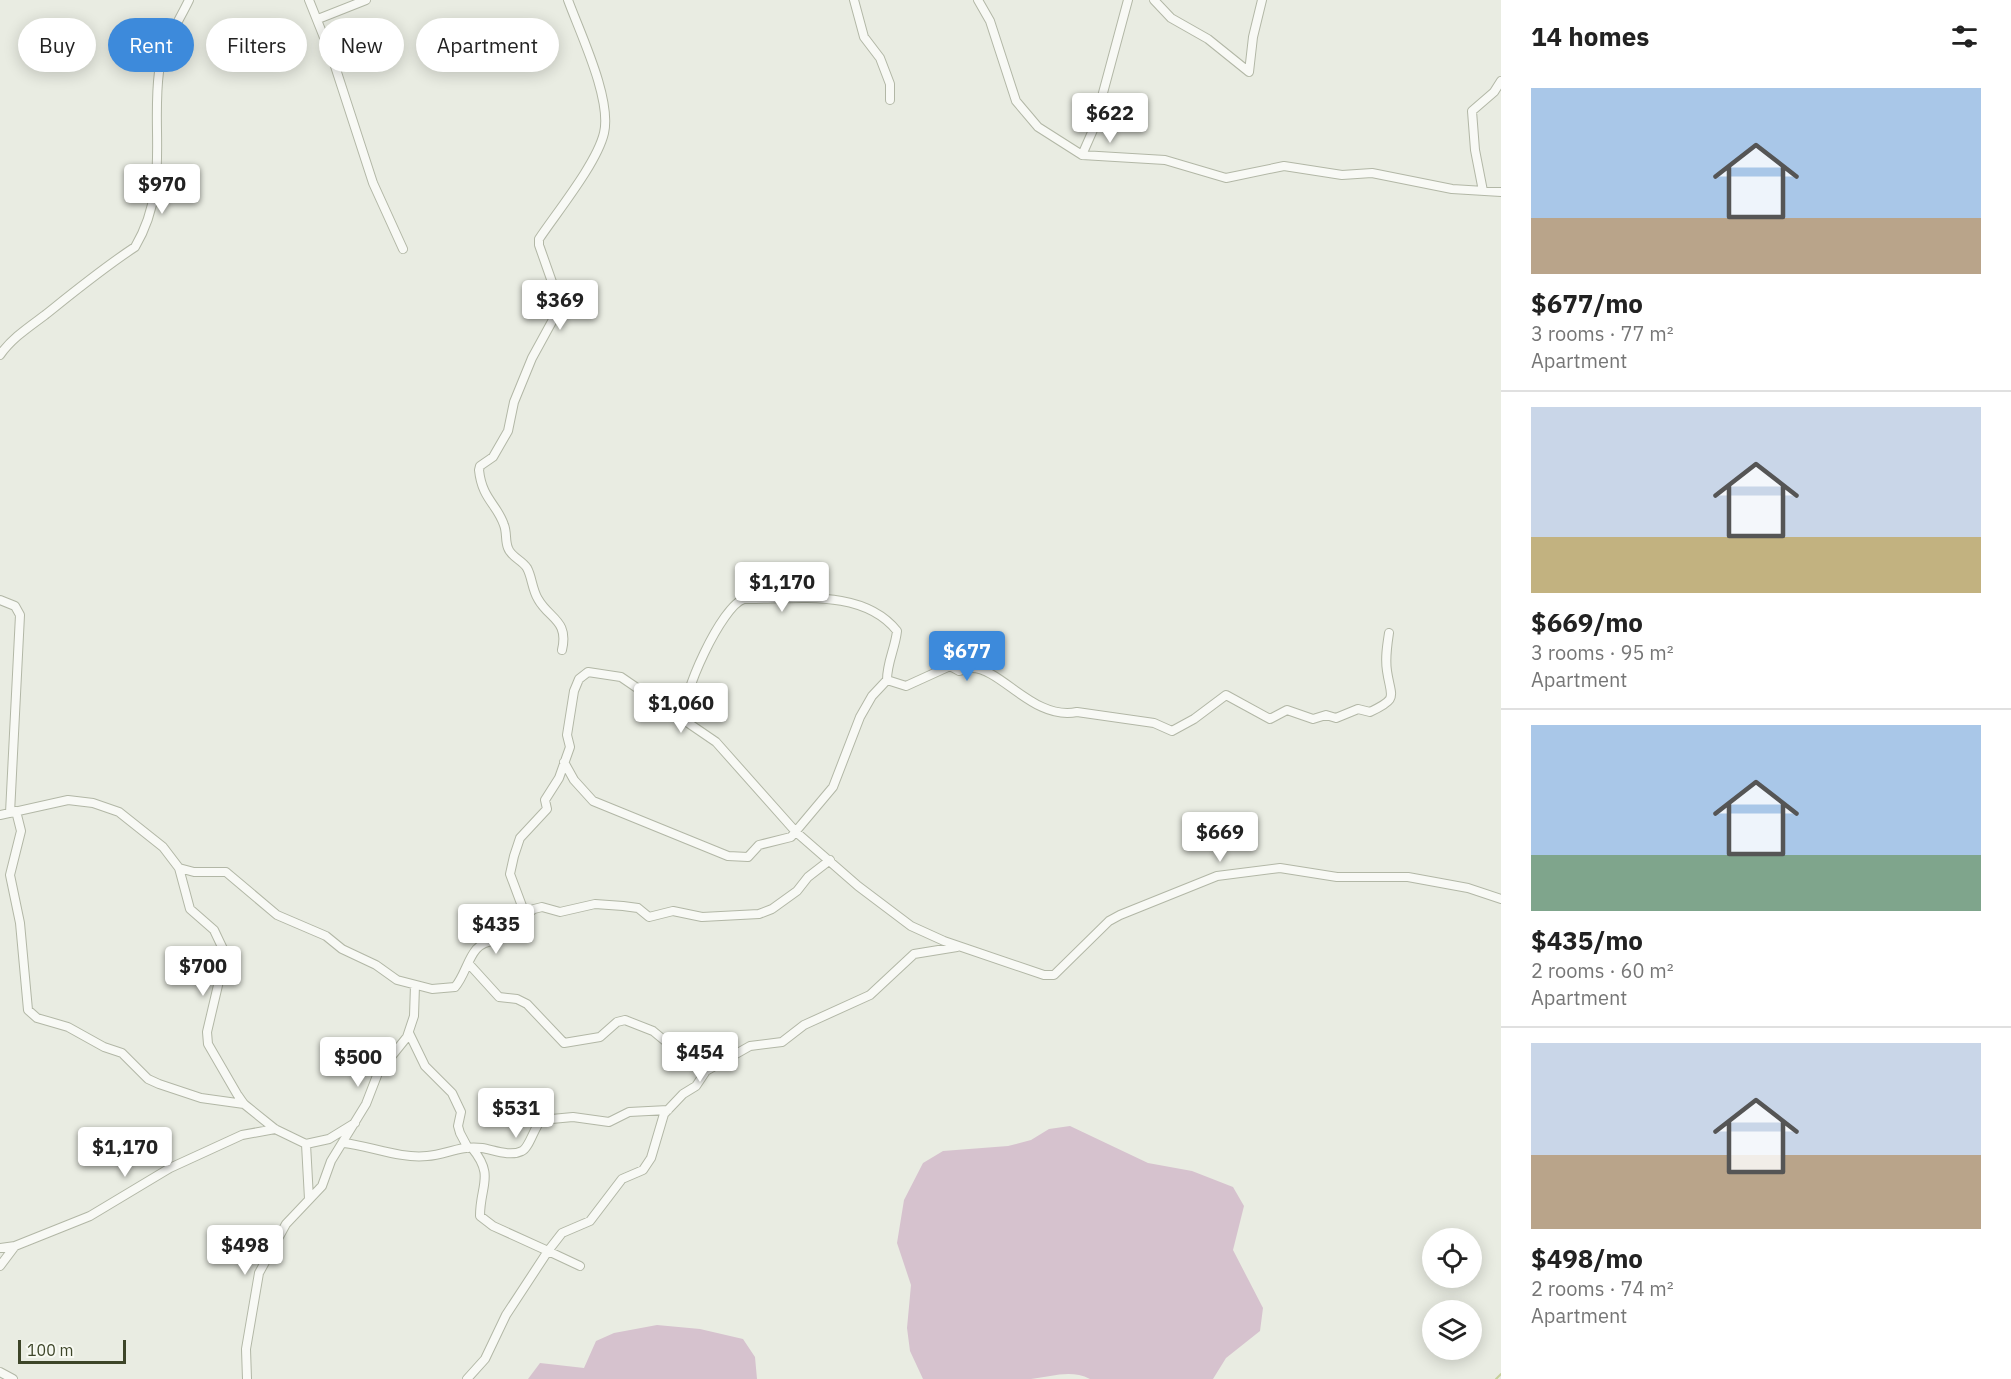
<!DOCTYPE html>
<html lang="en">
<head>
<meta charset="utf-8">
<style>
  :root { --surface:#fff; --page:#f2f2f2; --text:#222; --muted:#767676; --line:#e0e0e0; --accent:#3d8adb }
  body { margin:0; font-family:"IBM Plex Sans",sans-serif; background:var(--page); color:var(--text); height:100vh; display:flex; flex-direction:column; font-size:22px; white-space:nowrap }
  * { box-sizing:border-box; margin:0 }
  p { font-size:20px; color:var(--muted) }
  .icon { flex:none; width:33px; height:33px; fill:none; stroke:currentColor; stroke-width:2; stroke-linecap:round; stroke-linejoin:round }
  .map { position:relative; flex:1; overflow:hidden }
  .sheet { display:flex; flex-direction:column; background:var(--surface); width:510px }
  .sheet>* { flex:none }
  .guide { position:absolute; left:18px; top:18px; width:570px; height:54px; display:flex; gap:12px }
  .tools { position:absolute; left:1422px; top:1228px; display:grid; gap:12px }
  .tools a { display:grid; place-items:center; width:60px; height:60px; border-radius:50%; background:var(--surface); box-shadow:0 3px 15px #0003; font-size:30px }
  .scale { position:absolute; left:18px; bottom:15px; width:108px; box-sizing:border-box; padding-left:6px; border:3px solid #3d4528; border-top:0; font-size:16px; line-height:21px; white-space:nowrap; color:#3d4528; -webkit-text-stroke:4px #f7f9f2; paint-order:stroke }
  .price { position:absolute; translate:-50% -51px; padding:0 14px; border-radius:6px; background:#fff; color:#222; font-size:20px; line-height:39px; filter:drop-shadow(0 2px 3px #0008) }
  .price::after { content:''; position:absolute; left:50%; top:36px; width:18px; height:14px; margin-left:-9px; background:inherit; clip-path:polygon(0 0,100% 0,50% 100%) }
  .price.selected { background:var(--accent); color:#fff }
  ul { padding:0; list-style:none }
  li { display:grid; align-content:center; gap:12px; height:318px; padding:0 30px }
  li+li { border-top:2px solid var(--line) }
  li span { display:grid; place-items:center; height:186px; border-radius:0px; color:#555 }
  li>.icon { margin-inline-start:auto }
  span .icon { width:108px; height:108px; fill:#fffc; stroke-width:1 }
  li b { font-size:26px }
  h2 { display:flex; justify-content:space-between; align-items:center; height:72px; padding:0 30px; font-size:26px }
  .tag { padding:0 21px; border-radius:27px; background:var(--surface); box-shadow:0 3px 15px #0003; font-size:21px; line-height:54px }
  .tag.selected { background:var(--accent); color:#fff }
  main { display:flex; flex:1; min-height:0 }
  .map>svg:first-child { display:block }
</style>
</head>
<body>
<main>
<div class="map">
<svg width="1501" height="1379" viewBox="0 0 1501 1379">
  <rect width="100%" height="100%" fill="#e9ece2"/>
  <path fill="#d6c2ce" d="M1070,1126L1148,1163L1192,1171L1233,1187L1244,1206L1233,1250L1263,1308L1260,1331L1226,1358L1213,1379H1090C1070,1369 1052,1377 1031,1379C996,1379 959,1379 923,1379L910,1351L907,1328L911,1285L897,1243L904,1200L923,1163L943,1151L1008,1146L1031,1140L1049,1129Z
    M657,1325L700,1329L743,1339L755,1357L757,1379H528L540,1363L584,1368L596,1341L614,1333Z"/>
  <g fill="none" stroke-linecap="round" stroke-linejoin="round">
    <path stroke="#c5cf9a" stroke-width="2" d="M1496,1379L1501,1374"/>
    <defs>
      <path id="minor" d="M309,0L333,60L373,183L403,249
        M854,0L864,37L880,58L890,84V100
        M978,0L990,21L1016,101L1038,127L1082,155L1165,160L1226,178L1284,166L1342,175L1372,173L1452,189L1501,192
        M1154,0L1171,18L1208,39L1249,72L1253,37L1262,0
        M318,19L366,0
        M1082,155L1093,130L1128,0
        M1483,191L1475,150L1472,111L1494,92L1501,81
        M0,355C12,338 29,327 45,315C75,291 103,268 135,247C170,188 151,132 159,72C162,46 178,23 189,0
        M0,600L15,606L20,615L10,813
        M562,650C569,620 549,619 538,599C532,589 532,577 527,568C522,560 511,557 508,548C505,541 507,532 504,525C497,504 482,499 479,470L480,466L493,457L508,431L514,402L532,358L555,316L558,299L539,245V239C557,212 597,163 604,133C612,99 580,33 568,0
        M684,719C680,697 722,605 744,599C792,600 862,587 897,631C895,649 887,662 887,680
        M564,762L574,780L593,801L728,856L748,857L759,845L791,837L833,787L860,717L872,696L887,680L906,686L950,666L959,671C963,670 968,668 972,668C1001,668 1034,721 1077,712L1154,723L1172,731L1194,719L1226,695L1270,719L1287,710L1313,719L1326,715L1336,718L1358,709L1370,712C1399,698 1391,698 1387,671C1385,658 1387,646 1389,633
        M16,811L21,831L10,875L20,923L28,1010L37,1018L68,1027L104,1047L122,1053L148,1079L159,1084L201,1098L244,1104
        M0,815L68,800L93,803L119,812L163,847L179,868L190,909L214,930L223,949V964L207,1032L208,1044L237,1094L244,1104L275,1129L306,1144L329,1139L355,1123
        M179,868L194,872H226L277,915L326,936L342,949L376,965L397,980L432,989L455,987C469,971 469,941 495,941L503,931L534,909L542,907L560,912L595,904L623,906L638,908L649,917L673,911L702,917L759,914L772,909L797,891L808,877L830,860
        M520,918L522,906L510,874L514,856L520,838L547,809L545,800L559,778L570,747L567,735L574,691L579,679L588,672L621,677L716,742L796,832L858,886L911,926L944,941L1044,975H1054L1109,921L1120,915L1217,876L1280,868L1337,877H1408L1468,888L1501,899
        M469,964L499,997L517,999L527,1004L564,1043L600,1037L617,1022L625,1020L653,1031L699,1069L706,1071L750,1046L782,1042L804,1025L870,995L914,954L957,947
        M409,1033L425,1066L452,1093L461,1112L458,1126L460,1133L468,1148
        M344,1143C370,1146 401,1159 427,1156C446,1155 459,1145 482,1148C494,1150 510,1157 522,1151C529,1148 534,1128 541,1120L573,1117L609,1122L629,1112L668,1110
        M306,1144L309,1199
        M0,1248L15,1246
        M0,1266L15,1246L90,1216L170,1168L242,1135L275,1129
        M580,1266L548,1251L562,1233L590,1221L622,1179L643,1170L651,1158L664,1114L683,1094L696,1086L706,1071
        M0,1372L13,1379
        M247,1379L246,1349L259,1273L286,1224L322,1186L331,1161L366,1104L378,1073L407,1037L414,1016L415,985
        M467,1379L485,1359L506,1315L548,1251L493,1226L480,1216C480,1185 495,1176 472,1148"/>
    </defs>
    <use href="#minor" stroke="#b2b7a6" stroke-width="10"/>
    <use href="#minor" stroke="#f8f9f5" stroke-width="8"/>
  </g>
</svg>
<div class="tools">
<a><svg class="icon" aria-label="locate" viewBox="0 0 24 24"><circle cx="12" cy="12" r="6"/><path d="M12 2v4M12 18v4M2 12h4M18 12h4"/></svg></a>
<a><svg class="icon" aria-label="layers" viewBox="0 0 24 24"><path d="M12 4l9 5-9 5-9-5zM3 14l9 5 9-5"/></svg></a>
</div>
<div class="scale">100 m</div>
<b class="price" style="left:1110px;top:144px">$622</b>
<b class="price" style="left:162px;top:215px">$970</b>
<b class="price" style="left:560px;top:331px">$369</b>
<b class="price" style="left:782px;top:613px">$1,170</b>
<b class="price selected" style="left:967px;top:682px">$677</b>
<b class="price" style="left:681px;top:734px">$1,060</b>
<b class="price" style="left:1220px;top:863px">$669</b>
<b class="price" style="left:496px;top:955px">$435</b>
<b class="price" style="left:203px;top:997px">$700</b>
<b class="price" style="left:700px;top:1083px">$454</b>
<b class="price" style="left:358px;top:1088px">$500</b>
<b class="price" style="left:516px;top:1139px">$531</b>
<b class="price" style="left:125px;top:1178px">$1,170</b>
<b class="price" style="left:245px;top:1276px">$498</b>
<div class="guide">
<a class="tag">Buy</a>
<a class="tag selected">Rent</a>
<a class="tag">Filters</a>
<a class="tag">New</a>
<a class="tag">Apartment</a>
</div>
</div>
<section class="sheet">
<h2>14 homes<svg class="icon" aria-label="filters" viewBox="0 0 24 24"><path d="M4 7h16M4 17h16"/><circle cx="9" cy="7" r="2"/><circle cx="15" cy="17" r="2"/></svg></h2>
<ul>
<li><span style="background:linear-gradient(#a9c7e8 70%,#b9a48a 0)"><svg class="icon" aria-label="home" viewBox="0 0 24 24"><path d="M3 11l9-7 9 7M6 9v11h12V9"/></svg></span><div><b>$677/mo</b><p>3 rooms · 77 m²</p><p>Apartment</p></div></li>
<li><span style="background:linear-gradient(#c9d6e8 70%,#c2b280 0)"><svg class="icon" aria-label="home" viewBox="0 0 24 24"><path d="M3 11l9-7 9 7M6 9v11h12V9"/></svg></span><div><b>$669/mo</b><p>3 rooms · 95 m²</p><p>Apartment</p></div></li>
<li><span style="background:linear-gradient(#a9c7e8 70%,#7fa58c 0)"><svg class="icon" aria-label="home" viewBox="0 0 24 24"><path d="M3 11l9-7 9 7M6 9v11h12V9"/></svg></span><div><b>$435/mo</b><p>2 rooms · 60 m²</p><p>Apartment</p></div></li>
<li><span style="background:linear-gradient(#c9d6e8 60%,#b9a48a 0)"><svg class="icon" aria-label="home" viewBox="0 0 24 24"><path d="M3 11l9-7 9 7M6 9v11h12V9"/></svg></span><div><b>$498/mo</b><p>2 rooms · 74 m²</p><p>Apartment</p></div></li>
</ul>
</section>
</main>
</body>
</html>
